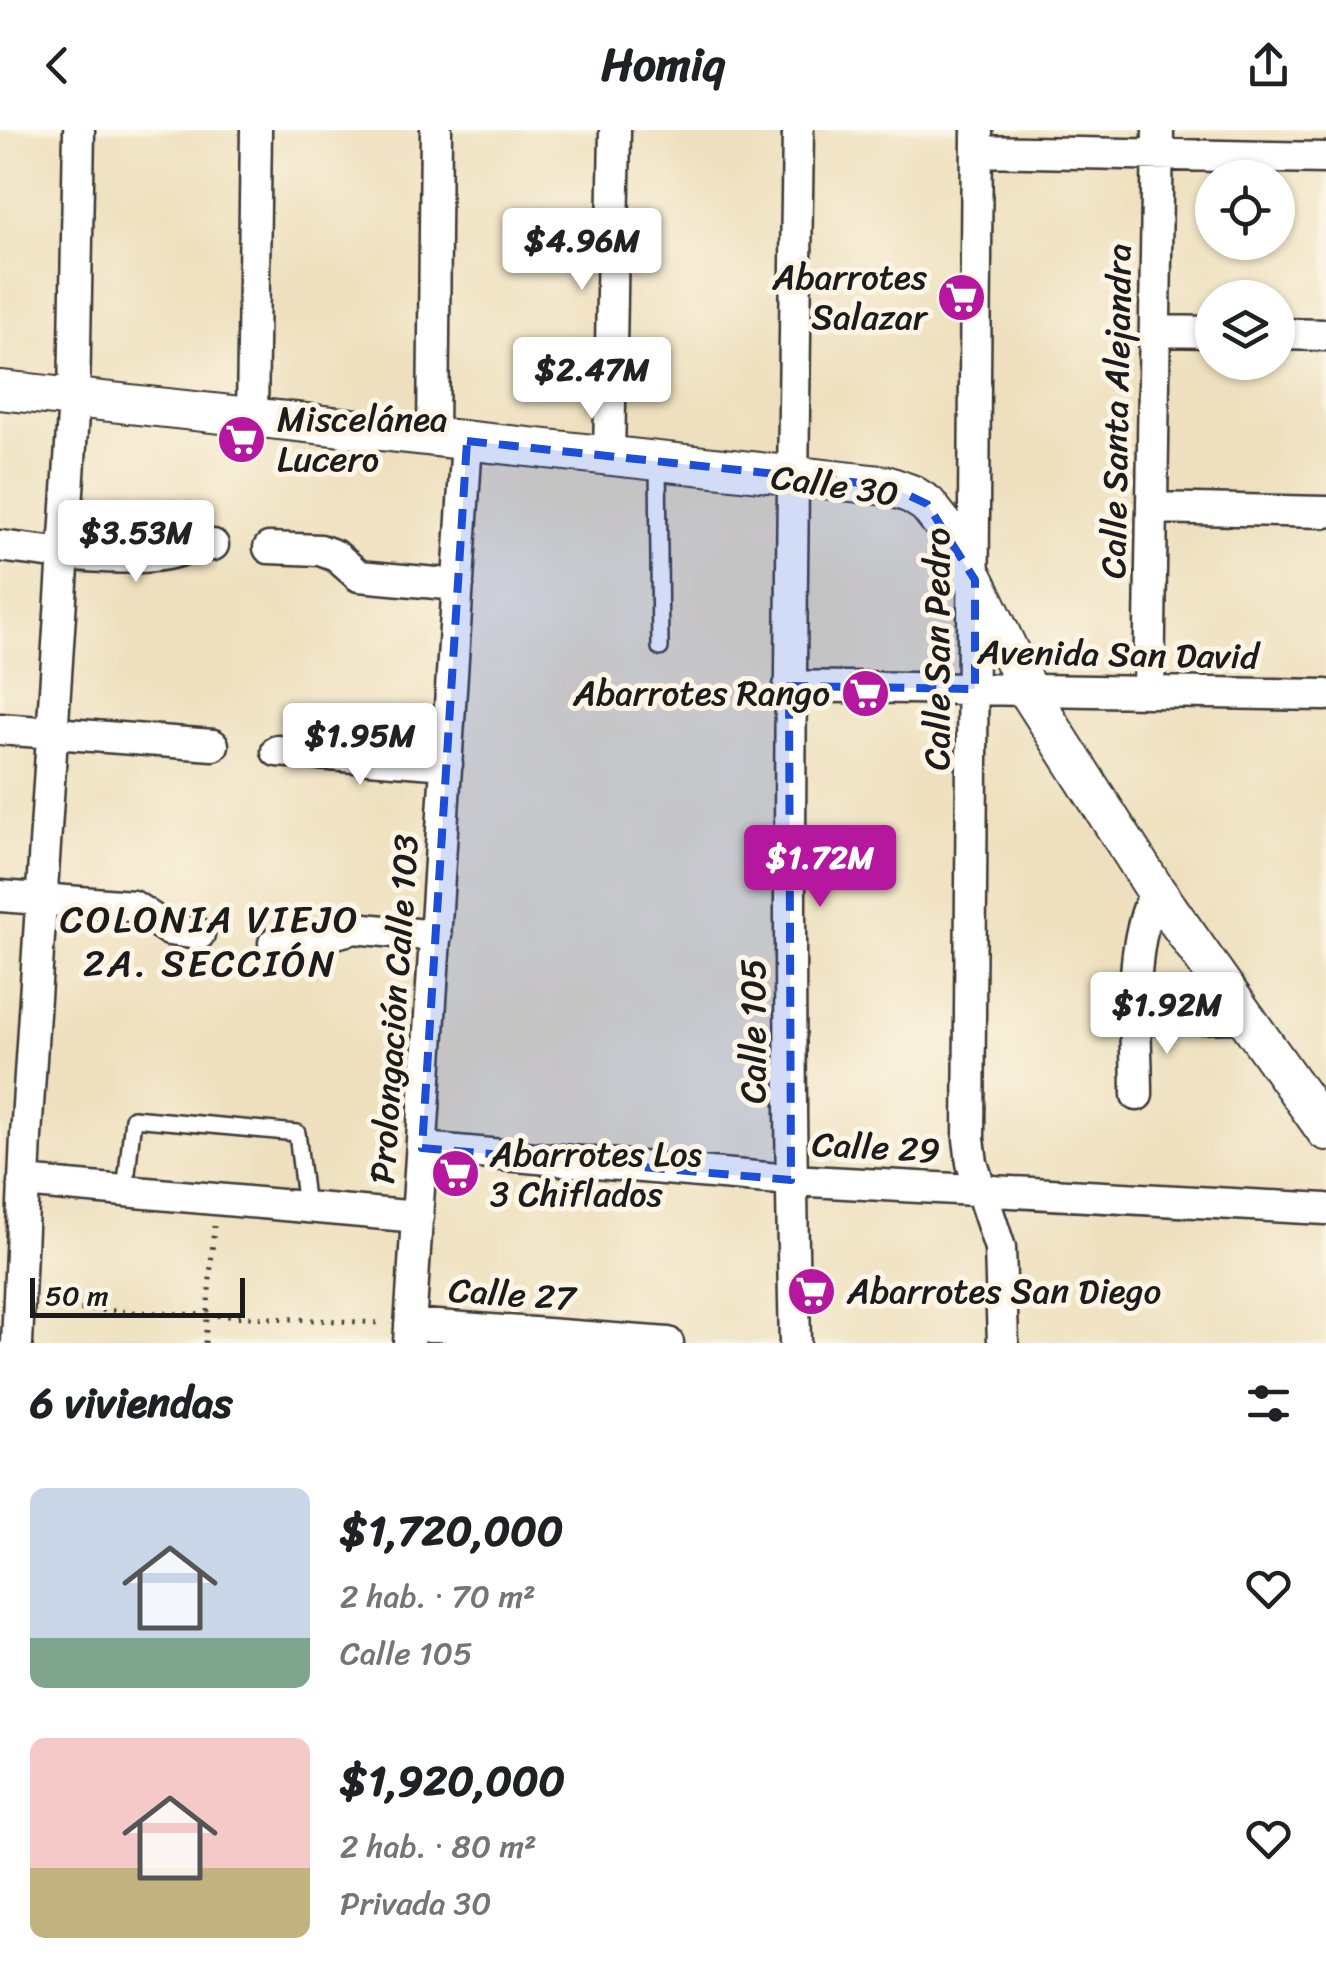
<!DOCTYPE html>
<html lang="es">
<head>
<meta charset="utf-8">
<style>
  :root { --surface:#fff; --page:#f2f2f2; --text:#202124; --muted:#757577; --accent:#b5179e }
  body { margin:0; font-family:Sriracha,sans-serif; background:var(--page); color:var(--text); height:100vh; display:flex; flex-direction:column; font-size:38px; white-space:nowrap }
  * { box-sizing:border-box; margin:0 }
  p { font-size:32px; color:var(--muted) }
  .icon { flex:none; width:55px; height:55px; fill:none; stroke:currentColor; stroke-width:2; stroke-linecap:round; stroke-linejoin:round }
  .map { position:relative; height:1213px; overflow:hidden }
  .panel { display:flex; flex-direction:column; background:var(--surface); flex:1 }
  .panel>* { flex:none }
  .tools { position:absolute; left:1195px; top:30px; display:grid; gap:20px }
  .tools a { display:grid; place-items:center; width:100px; height:100px; border-radius:50%; background:var(--surface); box-shadow:0 2px 8px #0004; font-size:50px }
  .scale { position:absolute; left:30px; bottom:25px; width:215px; box-sizing:border-box; padding-left:10px; border:5px solid #1c1c1c; border-top:0; font-size:28px; line-height:35px; white-space:nowrap; color:#1c1c1c; -webkit-text-stroke:8px #fcf5e5; paint-order:stroke }
  .price { position:absolute; translate:-50% -85px; padding:0 22px; border-radius:10px; background:#fff; color:#222; font-size:32px; line-height:65px; filter:drop-shadow(0 2px 5px #0008) }
  .price::after { content:''; position:absolute; left:50%; top:60px; width:30px; height:22px; margin-left:-15px; background:inherit; clip-path:polygon(0 0,100% 0,50% 100%) }
  .price.on { background:var(--accent); color:#fff }
  ul { padding:0; list-style:none }
  li { display:flex; align-items:center; gap:30px; height:250px; padding:0 30px }
  li span { display:grid; place-items:center; flex:none; width:280px; height:200px; border-radius:15px; color:#555 }
  li>.icon { margin-inline-start:auto }
  span .icon { width:120px; height:120px; fill:#fffc; stroke-width:1 }
  li b { font-size:42px }
  h2 { display:flex; justify-content:space-between; align-items:center; height:120px; padding:0 30px; font-size:42px }
  header { display:flex; justify-content:space-between; align-items:center; height:130px; padding:0 30px; background:var(--surface); font-size:45px; font-weight:800 }
  .map>svg:first-child { display:block }
</style>
</head>
<body>
<header><svg class="icon" aria-label="back" viewBox="0 0 24 24"><path d="M15 5l-7 7 7 7"/></svg>Homiq<svg class="icon" aria-label="share" viewBox="0 0 24 24"><path d="M12 15V3M7 8l5-5 5 5M5 13v7h14v-7"/></svg></header>
<div class="map">
<svg width="1326" height="1213" viewBox="0 0 1326 1213">
  <rect width="100%" height="100%" fill="#fcf5e5"/>
  <filter id="ink" filterUnits="userSpaceOnUse"><feTurbulence type="fractalNoise" baseFrequency=".01" numOctaves="2"/><feDisplacementMap in="SourceGraphic" scale="20" xChannelSelector="R" yChannelSelector="G"/><feConvolveMatrix kernelMatrix="1 2 1 2 8 2 1 2 1" color-interpolation-filters="sRGB"/></filter>
  <filter id="wash" filterUnits="userSpaceOnUse"><feTurbulence type="fractalNoise" baseFrequency=".0048" numOctaves="4" result="noise"/><feDisplacementMap in="SourceGraphic" scale="40" xChannelSelector="R" yChannelSelector="G"/><feGaussianBlur stdDeviation="2.25" result="paint"/><feColorMatrix in="noise" values="0 0 0 0 0 0 0 0 0 0 0 0 0 0 0 0 0 1.4 0 .05"/><feComposite in="paint" operator="in"/></filter>
  <g filter="url(#wash)">
    <rect width="100%" height="100%" fill="#eee0be"/>
  </g>
  <g filter="url(#ink)">
    <g fill="none" stroke-linecap="round" stroke-linejoin="round">
      <defs>
        <path id="service" d="M658,333L660,518
          M125,1062L133,988L297,1003L306,1078"/>
        <path id="minor" d="M977,0L969,1009L972,1033L1000,1118L1003,1213
          M977,21L1326,28
          M1155,201L1212,202
          M1278,204L1326,205
          M252,288L256,0
          M433,307L436,0
          M609,328L615,0
          M1152,378L1326,382
          M0,416C47,422 121,433 166,424C185,420 192,416 213,415
          M269,418L320,420L336,426L359,446L458,455
          M789,556L1326,565
          M1149,562L1158,0
          M0,599L213,615
          M277,621L447,634
          M0,766L133,776L169,800L199,804
          M274,813H300L354,798L436,806
          M1137,889L1246,887
          M1137,965C1137,901 1126,819 1156,761
          M422,1018L791,1050L1326,1079
          M23,1052L418,1087
          M410,1194L668,1213
          M17,1213L26,1006L74,269L79,0
          M409,1213L467,311
          M795,1213C785,809 792,404 798,0"/>
        <path id="tertiary" d="M0,260L889,356L911,364L927,374L942,393L975,450L1028,561L1156,761L1326,1001"/>
      </defs>
      <use href="#service" stroke="#3c3934" stroke-width="20"/>
      <use href="#minor" stroke="#3c3934" stroke-width="35"/>
      <use href="#tertiary" stroke="#3c3934" stroke-width="42"/>
      <path stroke="#3c3934" stroke-width="5" stroke-dasharray="2.5 8" stroke-linecap="butt" d="M49,1178L382,1193
        M205,1213L214,1096"/>
      <use href="#service" stroke="#fff" stroke-width="15"/>
      <use href="#minor" stroke="#fff" stroke-width="30"/>
      <use href="#tertiary" stroke="#fff" stroke-width="38"/>
    </g>
  </g>
  <path fill="#1d4ed8" fill-opacity="0.2" stroke="#1d4ed8" stroke-width="8" stroke-dasharray="20 12" stroke-linejoin="round" d="M467,311L889,356L927,374L975,450V559L789,556L791,1050L422,1018Z"/>
  <defs>
    <symbol id="supermarket-disc" viewBox="-11 -11 22 22"><circle r="9.5" fill="#b5179e" stroke="#fcf5e5"/><path d="M-6-5.5h2.5l.6 2H6L4.5 2H-2.5L-4.4-4H-6ZM-1.5 3.2a1.3 1.3 0 1 0 .1 0ZM3 3.2a1.3 1.3 0 1 0 .1 0Z" fill="#fff"/></symbol>
  </defs>
  <g fill-rule="evenodd">
    <use href="#supermarket-disc" x="934" y="140" width="55" height="55"/>
    <use href="#supermarket-disc" x="214" y="282" width="55" height="55"/>
    <use href="#supermarket-disc" x="838" y="536" width="55" height="55"/>
    <use href="#supermarket-disc" x="428" y="1016" width="55" height="55"/>
    <use href="#supermarket-disc" x="784" y="1134" width="55" height="55"/>
  </g>
  <g text-anchor="middle" dominant-baseline="central" stroke-width="10" stroke-linejoin="round" paint-order="stroke">
    <g font-size="35" fill="#1c1c1c" stroke="#fcf5e5" text-anchor="start">
      <text x="927" y="147" text-anchor="end">Abarrotes<tspan x="927" dy="40">Salazar</tspan></text>
      <text x="277" y="289">Miscelánea<tspan x="277" dy="40">Lucero</tspan></text>
      <text x="830" y="563" text-anchor="end">Abarrotes Rango</text>
      <text x="490" y="1024">Abarrotes Los<tspan x="490" dy="40">3 Chiflados</tspan></text>
      <text x="847" y="1161">Abarrotes San Diego</text>
    </g>
    <g font-size="35" fill="#1c1c1c" stroke="#fcf5e5">
      <text transform="translate(1116 281) rotate(-89)">Calle Santa Alejandra</text>
      <text transform="translate(835 355) rotate(8)">Calle 30</text>
      <text transform="translate(937 519) rotate(-90)">Calle San Pedro</text>
      <text transform="translate(1118 524) rotate(1)">Avenida San David</text>
      <text transform="translate(394 879) rotate(-86)">Prolongación Calle 103</text>
      <text transform="translate(753 901) rotate(-90)">Calle 105</text>
      <text transform="translate(876 1017) rotate(3)">Calle 29</text>
      <text transform="translate(512 1164) rotate(4)">Calle 27</text>
    </g>
    <g font-size="38" letter-spacing="2.5" fill="#1c1c1c" stroke="#fcf5e5">
      <text x="210" y="789">COLONIA VIEJO<tspan x="210" dy="44">2A. SECCIÓN</tspan></text>
    </g>
  </g>
</svg>
<div class="tools">
<a><svg class="icon" aria-label="locate" viewBox="0 0 24 24"><circle cx="12" cy="12" r="6"/><path d="M12 2v4M12 18v4M2 12h4M18 12h4"/></svg></a>
<a><svg class="icon" aria-label="layers" viewBox="0 0 24 24"><path d="M12 4l9 5-9 5-9-5zM3 14l9 5 9-5"/></svg></a>
</div>
<div class="scale">50 m</div>
<b class="price" style="left:582px;top:163px">$4.96M</b>
<b class="price" style="left:592px;top:292px">$2.47M</b>
<b class="price" style="left:136px;top:455px">$3.53M</b>
<b class="price" style="left:360px;top:658px">$1.95M</b>
<b class="price on" style="left:820px;top:780px">$1.72M</b>
<b class="price" style="left:1167px;top:927px">$1.92M</b>
</div>
<section class="panel">
<h2>6 viviendas<svg class="icon" aria-label="filters" viewBox="0 0 24 24"><path d="M4 7h16M4 17h16"/><circle cx="9" cy="7" r="2"/><circle cx="15" cy="17" r="2"/></svg></h2>
<ul>
<li><span style="background:linear-gradient(#c9d6e8 75%,#7fa58c 0)"><svg class="icon" aria-label="home" viewBox="0 0 24 24"><path d="M3 11l9-7 9 7M6 9v11h12V9"/></svg></span><div><b>$1,720,000</b><p>2 hab. · 70 m²</p><p>Calle 105</p></div><svg class="icon" aria-label="heart" viewBox="0 0 24 24"><path d="M12 20l-8-8c-3-5 5-10 8-4 3-6 11-1 8 4z"/></svg></li>
<li><span style="background:linear-gradient(#f6c9c9 65%,#c2b280 0)"><svg class="icon" aria-label="home" viewBox="0 0 24 24"><path d="M3 11l9-7 9 7M6 9v11h12V9"/></svg></span><div><b>$1,920,000</b><p>2 hab. · 80 m²</p><p>Privada 30</p></div><svg class="icon" aria-label="heart" viewBox="0 0 24 24"><path d="M12 20l-8-8c-3-5 5-10 8-4 3-6 11-1 8 4z"/></svg></li>
</ul>
</section>
</body>
</html>
